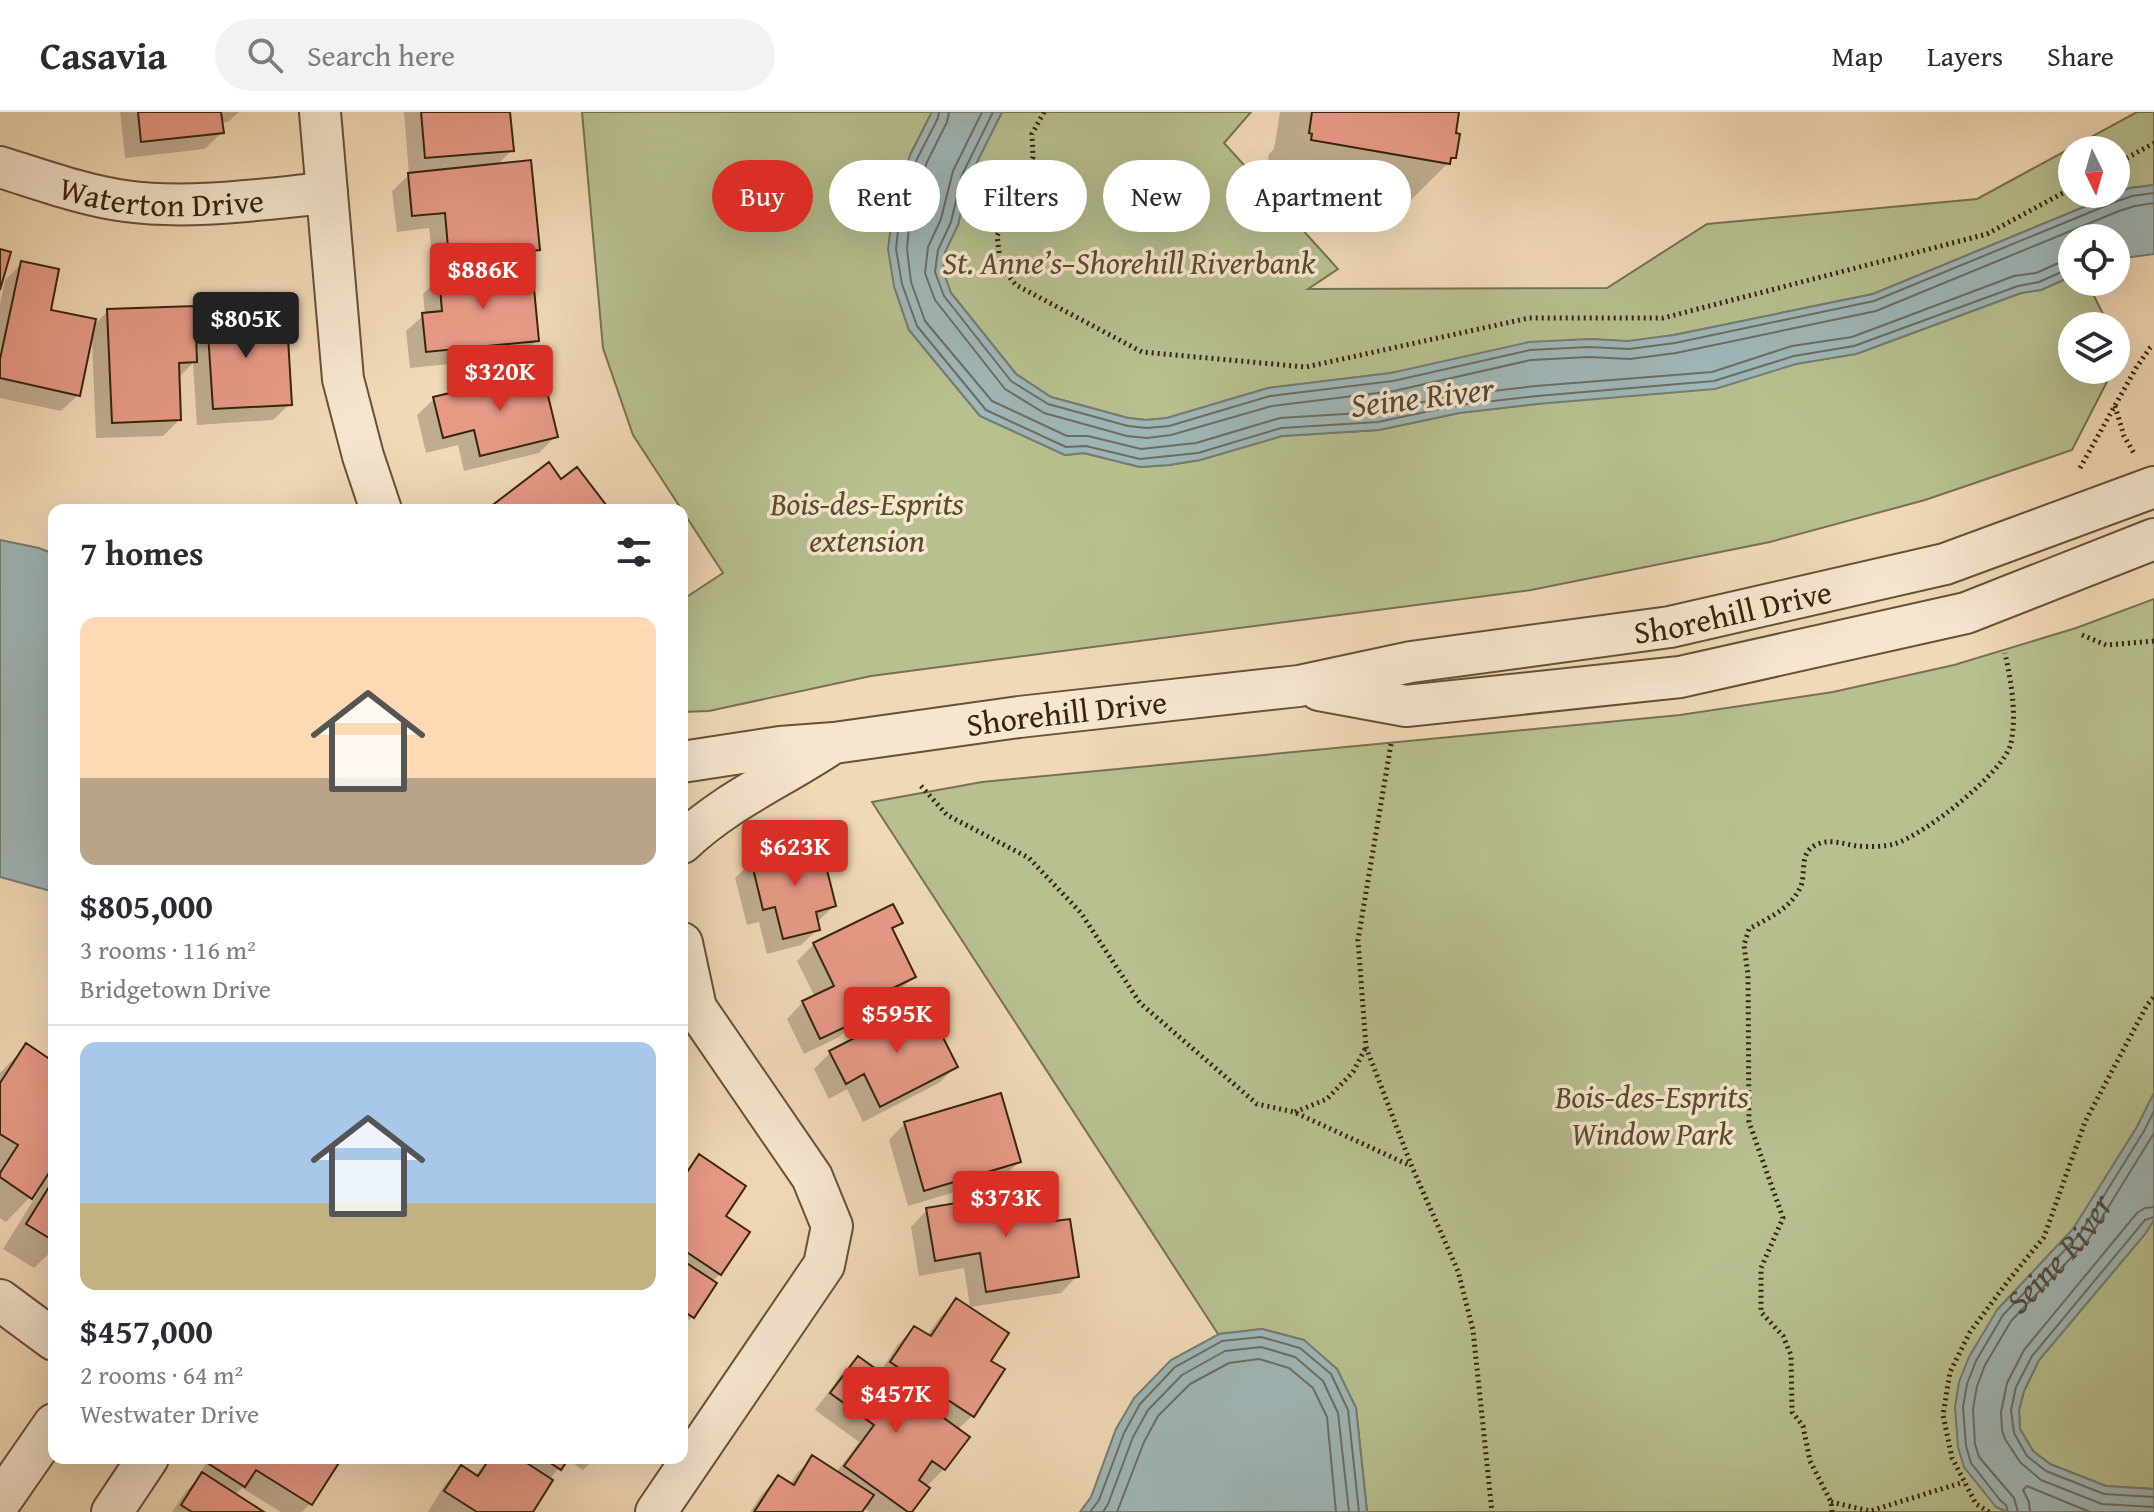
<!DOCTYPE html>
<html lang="en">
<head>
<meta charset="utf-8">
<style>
  :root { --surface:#fff; --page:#f2f2f3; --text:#2b2b33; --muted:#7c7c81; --line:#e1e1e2; --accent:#d93025 }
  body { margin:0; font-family:"Gentium Book Plus",serif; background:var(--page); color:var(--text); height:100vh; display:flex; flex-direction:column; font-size:30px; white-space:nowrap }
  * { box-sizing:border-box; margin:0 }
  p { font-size:26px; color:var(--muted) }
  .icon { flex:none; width:44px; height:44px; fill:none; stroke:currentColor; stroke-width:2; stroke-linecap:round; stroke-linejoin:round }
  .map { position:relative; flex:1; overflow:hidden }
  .details { position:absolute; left:48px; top:392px; width:640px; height:960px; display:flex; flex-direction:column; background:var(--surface); border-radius:16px; box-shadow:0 8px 32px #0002 }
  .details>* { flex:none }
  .guide { position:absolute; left:712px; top:48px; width:760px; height:72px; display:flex; gap:16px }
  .needle { width:52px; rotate:175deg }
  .tools { position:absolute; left:2058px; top:24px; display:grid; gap:16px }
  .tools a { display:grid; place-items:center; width:72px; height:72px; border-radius:50%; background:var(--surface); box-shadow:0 8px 32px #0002; font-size:40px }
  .price { position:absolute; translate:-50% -68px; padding:0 18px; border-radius:8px; background:var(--accent); color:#fff; font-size:26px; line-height:52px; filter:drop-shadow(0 2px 4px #0008) }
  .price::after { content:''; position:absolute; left:50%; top:48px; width:24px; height:18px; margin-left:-12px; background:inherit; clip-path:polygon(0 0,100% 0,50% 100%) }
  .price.selected { background:#222; color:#fff }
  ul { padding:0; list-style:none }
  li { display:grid; align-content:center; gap:16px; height:424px; padding:0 32px }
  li+li { border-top:2px solid var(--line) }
  li span { display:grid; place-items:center; height:248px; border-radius:16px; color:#555 }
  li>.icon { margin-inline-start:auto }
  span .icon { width:144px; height:144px; fill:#fffc; stroke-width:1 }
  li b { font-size:34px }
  h2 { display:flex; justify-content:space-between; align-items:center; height:96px; padding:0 32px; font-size:34px }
  .chip { padding:0 28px; border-radius:36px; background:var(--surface); box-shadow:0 8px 32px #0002; font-size:28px; line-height:72px }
  .chip.selected { background:var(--accent); color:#fff }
  header { display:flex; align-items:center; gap:48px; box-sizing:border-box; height:112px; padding:0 40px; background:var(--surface); border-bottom:2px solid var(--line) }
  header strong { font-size:38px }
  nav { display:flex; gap:44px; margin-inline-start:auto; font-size:28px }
  .search { width:560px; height:72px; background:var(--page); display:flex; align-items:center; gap:20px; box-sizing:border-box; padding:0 28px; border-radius:44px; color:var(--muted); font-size:30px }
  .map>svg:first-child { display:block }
</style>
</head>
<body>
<header>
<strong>Casavia</strong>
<div class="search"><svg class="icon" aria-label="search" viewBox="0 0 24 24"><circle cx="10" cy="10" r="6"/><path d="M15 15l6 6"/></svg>Search here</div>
<nav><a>Map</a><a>Layers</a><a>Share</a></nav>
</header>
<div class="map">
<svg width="2154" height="1400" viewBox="0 0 2154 1400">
  <rect width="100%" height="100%" fill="#f1d9b6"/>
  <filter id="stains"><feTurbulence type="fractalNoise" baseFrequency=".0025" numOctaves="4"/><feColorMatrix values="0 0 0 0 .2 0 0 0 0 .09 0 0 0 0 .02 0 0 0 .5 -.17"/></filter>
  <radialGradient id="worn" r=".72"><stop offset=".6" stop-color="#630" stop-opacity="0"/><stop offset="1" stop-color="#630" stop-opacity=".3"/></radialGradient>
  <path fill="#b8c090" stroke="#78724e" stroke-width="2" fill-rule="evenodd" d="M582,0H932L910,43L894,174L909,218L980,304L1065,343L1084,341L1140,355L1169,353L1200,348L1282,324L1379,318L1459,301L1537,292L1856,242L2021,181L2041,178L2072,164V170H2087L2109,214H2072V258H2113L2072,338L1925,388L1770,430L1531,478L871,564L709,599L682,600V488L723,461L633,323L603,236Z
    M1002,0H1251L1224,31L1338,157L1308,177L1607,176L1707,112L1977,87L2137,0H2154V73L2130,76L1873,182L1674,223L1628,230L1590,227L1391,261L1268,276L1167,306L1146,308L1128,306L1051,285L1016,262L951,181L943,159L945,140L958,113L969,66ZM2072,38H2116V82H2072Z
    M2154,487V981L2137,1015L2073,1117L1997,1198L1996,1395L2008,1400H1367L1356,1296L1337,1257L1303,1228L1262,1217L1218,1222L872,690L982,670L1680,603L1833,580L1954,553L2076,516Z
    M2154,1108V1377L2106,1374L2050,1352L2033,1339L2020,1317L2019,1298L2024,1279L2039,1248L2145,1122Z"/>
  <path fill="#9fb7b8" stroke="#757d73" stroke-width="2" d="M932,0H1002L969,66L958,113L945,140L943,159L951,181L1016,262L1051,285L1128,306L1146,308L1167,306L1268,276L1391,261L1529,230L1590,227L1628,229L1674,223L1873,182L2130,76L2154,73V142L2116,147V126H2072V164L2041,178L2021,181L1856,242L1796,252L1715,277L1537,292L1459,301L1379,318L1282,324L1200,348L1169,353L1140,355L1084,341L1065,343L980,304L909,218L894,174L888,137L893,99L910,43Z
    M0,428L39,436L54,442V780L0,765Z
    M2154,981V1108L2145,1122L2039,1248L2024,1279L2019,1298L2020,1317L2033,1339L2050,1352L2106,1374L2154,1377V1400H2008L1996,1395L1964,1355L1958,1335L1955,1295L1959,1270L1969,1245L1997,1198L2073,1117L2137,1015Z
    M1262,1217L1304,1228L1337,1257L1356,1296L1367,1400H1080L1091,1385L1116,1317L1134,1286L1171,1248L1219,1222Z"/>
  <path fill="#0003" d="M120,0H239L228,10L220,11L221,21L205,37L125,46Z
    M404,0H508L512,38L496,54L538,137L521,153L434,162L429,116L397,120L392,79L409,63Z
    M1280,0H1457L1454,45L1403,96L1267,73L1268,67L1265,66L1269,42L1274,37Z
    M22,151L48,199L92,215L108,199L194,205L207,192L247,220L270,230L290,292L273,308L197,313L193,251L178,266L179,308L163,324L96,326L92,224L78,283L61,299L0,286V192L5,168Z
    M444,161V165L537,228L521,245L410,256L406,219L425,202L423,182Z
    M434,287L556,324L539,341L464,359L458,333L426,341L417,303Z
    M752,749L834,794L816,811L818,817L801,833L767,842L759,810L747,813L735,766Z
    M900,811L892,819L914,864L897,881L853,903L856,908L839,925L804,942L787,907L803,890L815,885L797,849L814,832Z
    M26,934L54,952V967L49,974L54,978V1137L34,1156L3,1137L41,1076L38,1074L30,1085L6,1110L0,1106V961Z
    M830,941L956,954L939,971L863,1010L847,977L829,987L814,957Z
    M905,1011L1019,1050L1002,1066L908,1094L889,1028Z
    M699,1045L723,1105L720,1162L712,1170L692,1205L682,1215V1062Z
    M927,1098L1045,1113L1077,1164L1061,1181L970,1195L964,1156L919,1164L911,1115Z
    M956,1189L988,1249L1002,1258L972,1304L957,1318L944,1357L926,1375L910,1400H869L863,1395L860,1400H750L762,1382L778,1365L790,1373L796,1362L812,1346L836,1361L859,1330L815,1298L841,1263L858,1246L879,1262L898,1232L914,1216L927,1224L940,1205Z
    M209,1346H342L335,1352L310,1392L302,1400H281L242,1376L234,1383L260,1400H172L186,1379L195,1370Z
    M489,1346H595L583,1358L566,1347L549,1368L530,1400H428L445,1372L462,1355L475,1364Z"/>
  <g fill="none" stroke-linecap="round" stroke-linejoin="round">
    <g stroke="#6b6e62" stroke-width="2">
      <path d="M939,0L938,6L917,47L900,100L896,137L902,172L917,214L986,298L1066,335L1086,334L1140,347L1198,341L1281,316L1378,310L1458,293L1537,284L1714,269L1794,244L1854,234L2018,174L2039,170L2066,158L2072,157"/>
      <path d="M949,0L947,10L927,50L910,103L907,137L911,170L925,209L992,289L1067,324H1088L1141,337L1196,331L1280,306L1376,300L1457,283L1536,274L1712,260L1792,234L1852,225L2014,164L2036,161L2063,149L2072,147"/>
      <path d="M982,0L953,59L941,107L928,135L925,161L935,188L1005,277L1044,301L1127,324L1147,326L1171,323L1272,294L1394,279L1531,248L1589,245L1630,247L1676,241L1876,199L2119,99L2135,94L2154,91"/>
      <path d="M993,0L962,63L951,110L938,138L935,160L944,184L1011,269L1048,292L1128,314L1147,316L1169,314L1270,284L1393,269L1530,238L1589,235L1629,237L1675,231L1874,189L2115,90L2132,84L2154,81"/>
      <path d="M2154,1095L2145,1096L2137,1101L2024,1238L2007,1271L2001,1300L2002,1318L2005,1327L2020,1350L2041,1368L2102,1392L2154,1395"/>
      <path d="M2154,1105L2145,1108L2032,1244L2016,1275L2011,1298L2014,1321L2027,1344L2046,1359L2104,1382L2154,1385"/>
      <path d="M1090,1400L1099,1388L1124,1321L1140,1292L1175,1255L1222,1229L1261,1225L1300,1236L1331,1262L1348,1298L1359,1400"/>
      <path d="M1103,1400L1108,1392L1133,1325L1148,1298L1182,1263L1225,1239L1261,1235L1295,1245L1323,1269L1338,1301L1349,1400"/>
      <path d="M1117,1400L1144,1330L1158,1304L1190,1272L1229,1251L1259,1247L1289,1256L1313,1276L1327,1305L1336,1400"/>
      <path id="s1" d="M2008,1400L2006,1393L2000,1388L1971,1351L1966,1334L1963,1295L1967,1272L1976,1249L2003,1203L2080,1122L2144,1019L2154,999"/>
      <path d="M2018,1400L2014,1386L1979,1345L1975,1332L1973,1297L1977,1274L1985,1253L2011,1209L2088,1128L2154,1021"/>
      <path d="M2030,1400L2029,1390L2023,1378L2027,1374L2090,1400"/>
    </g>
  </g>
  <path fill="#e89a87" stroke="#37250b" stroke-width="2" d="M138,0H221L224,21L141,30Z
    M421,0H510L514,39L425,46Z
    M1312,0H1459L1456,21L1460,22L1456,46H1451L1450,52L1311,28L1312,22L1309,21Z
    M531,48L540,138L449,147L445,101L412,104L408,61Z
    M0,137L11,140L0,178Z
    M21,149L59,157L51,198L96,207L80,284L0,266V247Z
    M532,155L539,229L426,240L422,201L442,199L439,164Z
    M247,188L249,217L271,216L272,228L288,226L292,293L213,297L206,190Z
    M195,194L197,250L179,251L181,308L112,311L107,197Z
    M542,259L558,325L480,344L474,318L443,326L433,285Z
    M549,350L561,367L577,355L610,398H486Z
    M820,730L836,794L816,800L820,818L783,827L775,795L763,798L751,748Z
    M893,792L903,811L892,816L916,865L852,896L858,909L820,927L802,889L834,874L813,831Z
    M925,890L958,955L880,995L864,962L846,972L829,939Z
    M26,931L54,950V970L52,974L54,976V1053L32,1087L0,1065V1061L18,1033L0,1022V971Z
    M1001,981L1021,1050L924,1079L904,1010Z
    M699,1042L746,1074L726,1104L750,1120L721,1163L682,1137V1068Z
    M54,1067V1129L26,1112Z
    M1041,1077L1046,1110L1070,1107L1079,1165L986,1180L980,1141L935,1149L926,1096Z
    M682,1148L717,1171L694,1206L682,1198Z
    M956,1186L1009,1221L991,1249L1005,1257L974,1305L890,1250L914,1214L931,1224Z
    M858,1244L970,1325L945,1358L932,1349L919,1368L930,1376L912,1400H908L844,1354L874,1313L830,1281Z
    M812,1343L874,1383L862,1400H754L778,1363L794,1373Z
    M213,1346H342L312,1393L256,1358L245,1375L209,1352Z
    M490,1346H519L553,1368L533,1400H477L444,1379L461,1353L478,1364Z
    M543,1346H569L561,1358Z
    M202,1360L264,1400H192L181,1393Z"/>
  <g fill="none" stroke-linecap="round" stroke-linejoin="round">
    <defs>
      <g id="minor">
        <path d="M320,0L343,267L363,344L381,398"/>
        <path id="s2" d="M0,55C39,67 85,84 125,89C191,98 261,87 327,81"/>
        <path d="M1319,578L1406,594L1680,565L1966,501L2154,427"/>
        <path id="s3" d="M682,650L780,635L834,631L1019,605L1299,574L1411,550L1670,515L1945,452L2154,375"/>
        <path d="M682,731C725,690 778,667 827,635"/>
        <path d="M682,831L696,896"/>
        <path d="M0,1188L54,1228"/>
        <path d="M0,1390L54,1312"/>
        <path d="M112,1400L148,1346"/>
        <path d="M656,1400L824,1153L832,1114L812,1065L696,896L682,886"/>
      </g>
    </defs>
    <use href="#minor" stroke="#665236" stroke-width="44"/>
    <path stroke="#37250b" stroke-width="5" stroke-dasharray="2 4" stroke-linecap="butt" d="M1044,0L1032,22L1033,45L997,124L1001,155L1016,173L1142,240L1306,255L1529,206H1663L1987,122L2072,76
      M2116,52L2154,31
      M2115,294L2124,324L2135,343
      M2080,356L2136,256L2150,236L2154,233
      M2082,523L2106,533L2154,529
      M1391,632L1358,828L1366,935L1412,1055L1458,1159L1473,1218L1492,1400
      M921,674L947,703L1029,746L1081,801L1140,891L1257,992L1294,1000L1411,1054
      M1295,1000L1327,987L1353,960L1366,935
      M1831,1390L1870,1399L1964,1370
      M1832,1400L1831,1390L1810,1349L1803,1314L1792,1300L1791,1243L1783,1224L1761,1200V1156L1783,1106L1749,1010L1748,863L1744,833L1749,817C1768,806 1790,797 1800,776C1807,762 1798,741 1816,733C1829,726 1843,732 1857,734C1868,735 1883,735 1894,732C1923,724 2005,660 2011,631C2017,600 2011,570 2005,541
      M1989,1400L1976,1392L1952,1346L1943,1303L1950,1260L1970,1220L2008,1169L2044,1125L2085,1010L2147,893L2154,885"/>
    <use href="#minor" stroke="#f6e6d0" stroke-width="40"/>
  </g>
  <g text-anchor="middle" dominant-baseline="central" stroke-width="7" stroke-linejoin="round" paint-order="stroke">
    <g font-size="32" fill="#37250b" stroke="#f6e6d0">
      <text stroke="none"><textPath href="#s2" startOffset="166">Waterton Drive</textPath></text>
      <text stroke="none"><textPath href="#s3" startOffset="1062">Shorehill Drive</textPath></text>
      <text stroke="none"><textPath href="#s3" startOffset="388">Shorehill Drive</textPath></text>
    </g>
    <g font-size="32" font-style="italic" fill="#574c2c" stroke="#f6e6d0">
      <text x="1129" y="150">St. Anne’s–Shorehill Riverbank</text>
      <text x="867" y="391">Bois-des-Esprits<tspan x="867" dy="37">extension</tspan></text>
      <text x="1652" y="984">Bois-des-Esprits<tspan x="1652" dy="37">Window Park</tspan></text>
    </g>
    <g font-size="34" font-style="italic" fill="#514a36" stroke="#f6e6d0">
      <text transform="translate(1422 284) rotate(-7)">Seine River</text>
      <text stroke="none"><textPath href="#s1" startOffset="304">Seine River</textPath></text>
    </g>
  </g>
  <rect width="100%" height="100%" filter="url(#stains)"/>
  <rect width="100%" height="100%" fill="url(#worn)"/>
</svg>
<div class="tools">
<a><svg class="needle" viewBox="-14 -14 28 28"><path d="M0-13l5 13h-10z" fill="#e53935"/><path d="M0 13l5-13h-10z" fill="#7c7c81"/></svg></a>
<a><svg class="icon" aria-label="locate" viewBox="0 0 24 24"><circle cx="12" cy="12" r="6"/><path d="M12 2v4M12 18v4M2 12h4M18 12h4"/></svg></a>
<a><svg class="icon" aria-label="layers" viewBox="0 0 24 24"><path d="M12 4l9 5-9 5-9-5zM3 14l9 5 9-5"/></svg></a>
</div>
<b class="price" style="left:483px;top:199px">$886K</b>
<b class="price selected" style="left:246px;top:248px">$805K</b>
<b class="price" style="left:500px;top:301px">$320K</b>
<b class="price" style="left:795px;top:776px">$623K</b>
<b class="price" style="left:897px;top:943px">$595K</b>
<b class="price" style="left:1006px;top:1127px">$373K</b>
<b class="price" style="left:896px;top:1323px">$457K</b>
<div class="guide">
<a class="chip selected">Buy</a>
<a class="chip">Rent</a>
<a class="chip">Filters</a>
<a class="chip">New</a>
<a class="chip">Apartment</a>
</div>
<section class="details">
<h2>7 homes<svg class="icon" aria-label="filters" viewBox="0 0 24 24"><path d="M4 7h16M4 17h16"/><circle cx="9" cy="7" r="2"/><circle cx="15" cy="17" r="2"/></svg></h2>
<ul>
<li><span style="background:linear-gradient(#ffd9b3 65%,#b9a48a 0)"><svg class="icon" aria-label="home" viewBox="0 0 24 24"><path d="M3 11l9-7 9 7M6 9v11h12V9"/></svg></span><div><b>$805,000</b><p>3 rooms · 116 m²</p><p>Bridgetown Drive</p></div></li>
<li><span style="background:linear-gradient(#a9c7e8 65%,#c2b280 0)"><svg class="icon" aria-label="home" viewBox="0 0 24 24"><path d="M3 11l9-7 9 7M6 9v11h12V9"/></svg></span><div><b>$457,000</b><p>2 rooms · 64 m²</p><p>Westwater Drive</p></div></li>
</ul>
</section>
</div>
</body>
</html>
